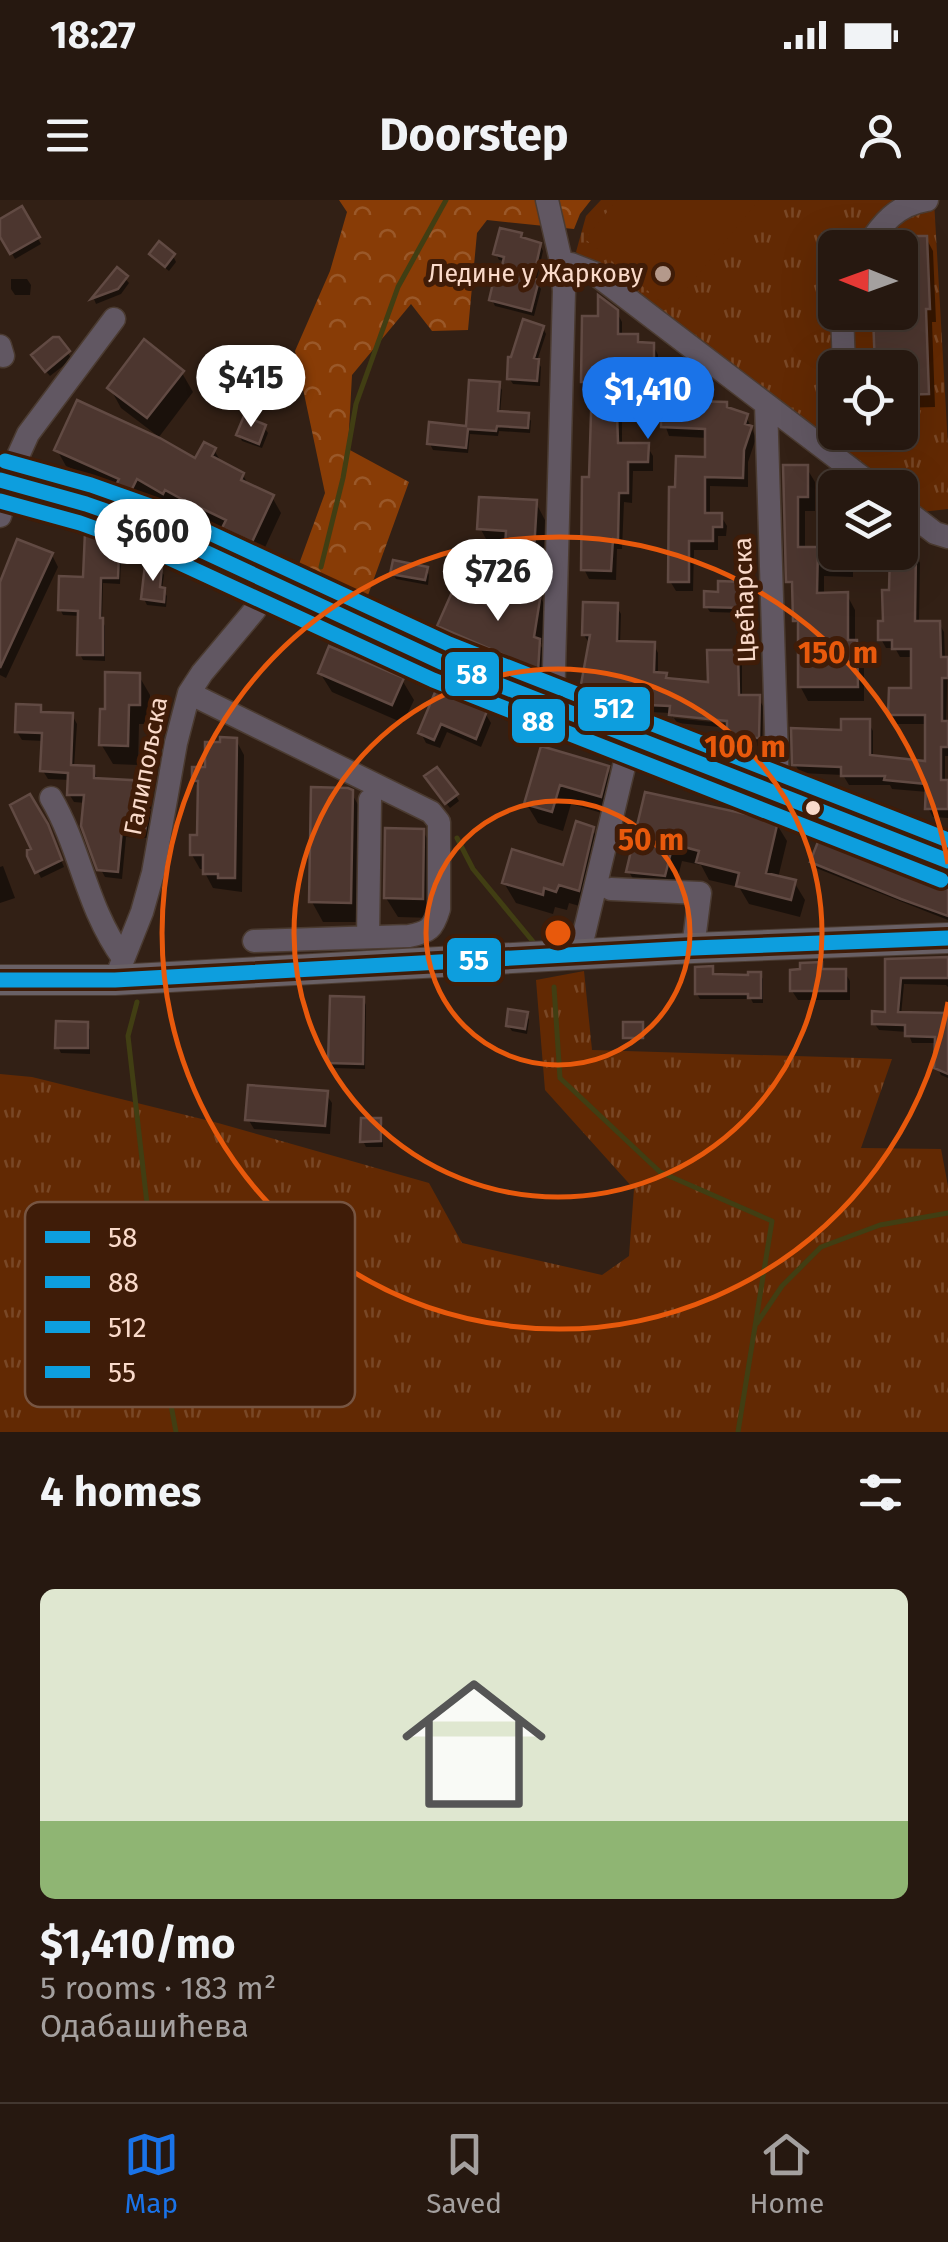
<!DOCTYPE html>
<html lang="en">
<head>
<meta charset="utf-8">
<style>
  :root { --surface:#261810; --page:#2e2119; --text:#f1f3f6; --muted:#a4a09f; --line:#423730; --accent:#1a73e8 }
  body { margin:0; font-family:"Fira Sans",sans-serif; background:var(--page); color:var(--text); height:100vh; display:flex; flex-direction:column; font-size:38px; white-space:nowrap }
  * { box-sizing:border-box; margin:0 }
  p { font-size:32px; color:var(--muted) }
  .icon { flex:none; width:55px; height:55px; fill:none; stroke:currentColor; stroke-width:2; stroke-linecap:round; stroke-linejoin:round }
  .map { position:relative; height:1232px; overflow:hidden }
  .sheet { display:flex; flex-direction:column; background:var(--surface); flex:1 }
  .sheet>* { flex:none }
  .needle { width:65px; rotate:271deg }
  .controls { position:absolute; left:818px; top:30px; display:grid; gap:20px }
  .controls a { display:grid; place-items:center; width:100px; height:100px; border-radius:15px; background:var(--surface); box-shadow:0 10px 40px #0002,0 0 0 2px var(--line); font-size:50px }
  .price { position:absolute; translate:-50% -85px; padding:0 22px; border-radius:35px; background:#fff; color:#222; font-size:32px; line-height:65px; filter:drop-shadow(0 2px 5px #0008) }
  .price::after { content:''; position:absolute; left:50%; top:60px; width:30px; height:22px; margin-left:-15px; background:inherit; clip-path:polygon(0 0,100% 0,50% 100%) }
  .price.selected { background:var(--accent); color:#fff }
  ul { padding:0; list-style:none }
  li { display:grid; align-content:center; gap:20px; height:530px; padding:0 40px }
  li span { display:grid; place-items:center; height:310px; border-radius:15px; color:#555 }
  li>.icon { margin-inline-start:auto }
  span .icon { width:180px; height:180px; fill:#fffc; stroke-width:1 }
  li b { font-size:42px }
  h2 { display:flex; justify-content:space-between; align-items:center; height:120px; padding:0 40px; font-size:42px }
  .status { display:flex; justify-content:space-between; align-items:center; height:70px; padding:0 50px; background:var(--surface); direction:ltr }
  .status svg { height:28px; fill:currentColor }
  header { display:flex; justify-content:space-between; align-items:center; height:130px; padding:0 40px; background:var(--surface); font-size:45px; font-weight:700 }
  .menu { display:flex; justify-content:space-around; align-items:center; height:140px; border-top:2px solid var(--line); background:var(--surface); font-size:28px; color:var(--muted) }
  .menu a { display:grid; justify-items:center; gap:5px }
  .menu .selected { color:var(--accent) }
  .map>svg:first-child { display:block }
</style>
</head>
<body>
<div class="status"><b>18:27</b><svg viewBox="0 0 49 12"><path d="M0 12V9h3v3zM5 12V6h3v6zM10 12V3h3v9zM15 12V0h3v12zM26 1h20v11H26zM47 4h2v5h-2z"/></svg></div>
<header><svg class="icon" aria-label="menu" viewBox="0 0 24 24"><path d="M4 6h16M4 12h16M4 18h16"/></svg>Doorstep<svg class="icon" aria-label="person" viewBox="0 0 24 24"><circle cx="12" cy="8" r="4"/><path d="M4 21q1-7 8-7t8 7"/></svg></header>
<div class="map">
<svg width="948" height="1232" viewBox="0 0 948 1232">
  <defs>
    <pattern id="grass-tufts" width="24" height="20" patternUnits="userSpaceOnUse" patternTransform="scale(2.5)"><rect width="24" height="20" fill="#622903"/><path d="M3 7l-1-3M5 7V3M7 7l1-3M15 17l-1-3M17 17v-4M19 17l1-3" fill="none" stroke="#794726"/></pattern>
    <pattern id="forest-crowns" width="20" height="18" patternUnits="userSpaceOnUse" patternTransform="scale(2.5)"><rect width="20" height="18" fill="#883c06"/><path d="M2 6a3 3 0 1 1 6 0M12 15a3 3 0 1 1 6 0" fill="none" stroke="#9a5829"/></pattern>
  </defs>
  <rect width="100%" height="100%" fill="#322015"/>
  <path fill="url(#grass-tufts)" fill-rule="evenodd" d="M601,0H934L948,246V309L922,312L900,296V288L889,287L687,139L576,52L586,16ZM835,48H900V112H835ZM835,168H900V232H835Z
    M584,771L592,850L892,859L861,948L941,949L948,986V1232H0V874L32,877L218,923L429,983L462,1043L602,1075L629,1056L634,989L545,890L536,780Z"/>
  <path fill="url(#forest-crowns)" d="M339,0H591L580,14L574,29L487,20L477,33L468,130L432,131L411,104L352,175L348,249L409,282L363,409L295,375L325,293L295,151L330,71L347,12Z"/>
  <path fill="#622903" d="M617,0H759L670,109L585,39Z"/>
  <path fill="#0007" fill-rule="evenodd" d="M21,9L41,44L15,59L0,32V21Z
    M926,38L933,51L936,122H932L935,207L900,208V168L883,112H900V72H909Z
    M523,40L540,45L543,51L536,82L541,89L534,116L495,106L492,100L499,87L506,61L499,60L496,54Z
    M152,54L173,56L176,62L169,71L155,60Z
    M117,70L129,83L121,94L96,104L94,99Z
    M11,79H27L31,85L30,95H15L11,89Z
    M616,111L622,122V137H637L642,145H653L658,155V176L692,177L698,187V204H725L729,210L746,216L756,238L748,262V287L710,286V315L721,316L727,326L726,336H718V350H694L693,391H676L670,381L707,260L708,238L669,236L664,222L622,221V245L647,246L653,256V271H633L632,303L624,302L622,349H617L616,380L589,379L584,369L592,280L594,191H589L583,181L600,119Z
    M543,128L546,134L537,161L541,167L540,186L513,184L509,178Z
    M58,140L72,159L50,176L38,162Z
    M182,173L193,192L159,237L121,208L110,188Z
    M498,184L502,190L500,214L527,215L531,221L530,233L499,231L498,236L470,234L468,253L433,250L430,244L468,228Z
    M264,227L268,233L262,248L242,241L239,235Z
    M57,250L196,261L214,250L223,265L243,275L249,286L272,297L281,313L261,356L234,343L226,330L208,320L207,322L174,304L172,308L146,293L138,308L127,302L119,289L66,266ZM125,290L141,298L139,303L125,295Z
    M785,267H806L815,282V311H805V349L846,352L853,365V377L824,376V395H847L855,410V441L864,457V501H808L800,486V429L795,420V392L789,381Z
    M536,303L545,320L543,367L545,371L544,382L516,380L506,363L508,346H490L480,328Z
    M102,335L105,341V355H118L121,361L120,384L103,383L102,420L105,426V461L83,460L80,454V416L63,415L60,409L85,380Z
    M915,353L920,363L919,423H939L944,432L945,459H948L946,523H948V556H945V583H948V618L933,617L928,608V592L892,589L890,585H849L843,575L800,573L795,564L843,533L868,522L873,531V558L928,563V524H896L891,514L913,490V457H900L895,448H886L881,439L891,393Z
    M52,355L58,367L6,478L0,475V381L3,382Z
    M160,369L164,375L162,390L167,396L166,407L147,405L144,399Z
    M426,369L429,375L428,385L396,379L393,373Z
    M742,384L746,390L745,413L710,412L706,406L720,394Z
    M539,395L547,409L541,446L546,455L544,484L514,472L510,466L447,439L440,426L501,414Z
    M616,406L621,414L620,444L654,445L658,453V475H665L668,480L710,485L737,453L742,461V497L758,498L763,506L762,546L734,545L730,537V528L677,523L674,518L740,525V520L673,513V518L671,513L608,510L604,501L587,498L582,490L589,443L584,435Z
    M320,473L402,480L414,500L403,523L332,492Z
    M139,476L150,495V524H139L138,565L113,564L101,544Z
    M438,493L485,513L491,523L481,547L447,532L440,548L426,543L421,533Z
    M40,508L44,514L72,515L77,524L74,567L93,568L98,581L147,584L152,592L150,617L152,620L149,638L126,637L122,679L105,677L100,668L86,603L74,602L69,594L70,580L48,579L43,571L44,541L22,540L17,532Z
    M236,540L244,555L242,692L213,688L205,673V669H200L192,655L199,637L200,590L194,581Z
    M543,549L607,568L618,588L612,616L571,604L563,631L538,623L526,603Z
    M430,583L456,596L459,601L450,608Z
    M351,592L362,612L361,722H323L312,702Z
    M647,595L776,623L787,641L778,678L794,682L805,700L800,717L749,704L739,687L709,680L701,665L682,661L674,693L639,689L629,672Z
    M592,629L604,649L590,709L569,703L567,710L555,707L553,714L516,703L504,683L564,668Z
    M423,631L434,651L433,718L398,717L386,698Z
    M50,633L64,667L41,678L30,656Z
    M813,662L948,687V720L816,668Z
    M3,666L15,698L0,703V667Z
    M948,759V787L946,785L904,784L901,815L948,816V878L941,875L937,867V843H912L908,832L879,830L874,823L887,814V762Z
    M821,764L825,771H844L850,781V800H798L792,791Z
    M711,769L714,777H750L760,774L763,779V803H753L751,799H700L697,794Z
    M363,799L366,805L365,869L334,868L331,862Z
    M526,814L529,820L527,834L512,831L508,825Z
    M87,824L90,830V854L61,853L58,847Z
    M326,894L332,903L330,934L254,929L248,919Z
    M380,920L383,926V947H366L363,941Z"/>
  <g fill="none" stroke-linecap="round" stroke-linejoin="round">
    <path stroke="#413e13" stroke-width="5" d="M321,367L343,278L356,204L398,87L446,0
      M457,638L473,669L535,744
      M554,787L560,878L660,972L772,1021L738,1232
      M137,802L128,836L168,1189L176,1232
      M757,1123L782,1086L821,1047L880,1025L948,1013"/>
  </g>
  <path fill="#4c362f" stroke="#614a43" stroke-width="2.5" d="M22,6L40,37L10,54L0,37V19Z
    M500,28L522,33L521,37L541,43L533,79L539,80L531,111L489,100L493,83L498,84L504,57L493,54Z
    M905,36H927L930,109H926L929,194L900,195V168H875L873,115L900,112V70H906Z
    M159,41L175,54L165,67L149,54Z
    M117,67L128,76L118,89L91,99Z
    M598,95L618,110V134H638V142L654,143V173L694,174L693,201L727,202V207L748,214L745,224L752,226L744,250L743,278L705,277V313H722V327H713V341H689V382H668L669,287H675L676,256L705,257V229L661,227V213L617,212L618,243H649L648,262H628V293H619L618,340L613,339L611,371L581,370L582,277H589L592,182H581L582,116H598Z
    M523,119L544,126L534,158L539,159L537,181L507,179L508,157H511Z
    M53,137H59L70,151L45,172L31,155Z
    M144,139L184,171L147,218L107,188Z
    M469,180L500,182L498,211L529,213L528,228L497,226L496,231L468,229L466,248L427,244L429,222L466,226Z
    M77,200L160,238L195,258L204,242L216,248L212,256L244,273L241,280L274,295L252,342L222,328L226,320L199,307L198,308L165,290L163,294L137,279L129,295L115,287L119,279L54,250Z
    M244,216L266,225L259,244L236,235Z
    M783,265H808V297H798V347H818L817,393L848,392V440H857L858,487H798V421H793L792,382H786Z
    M479,297L537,300L534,351H537L536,366L504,363L506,331L477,329Z
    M85,332L103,333L102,352L119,353L118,378H101L100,418H103V455H77L78,411L58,410L59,376L83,377Z
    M17,339L53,353L0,468V382Z
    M900,350L916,351L915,421H940L941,457H948V478H942V521H948V547H941V580H948V609H925L926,584L884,580L885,576H841V567L792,565L791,528L841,530V519H870V555L925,561V515H888L889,488H911V449H892V440H878V421H883L882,390H889L890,352H900Z
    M393,360L428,367L425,380L390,374Z
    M145,365L162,367L160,387L165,388L164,402L141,399Z
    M718,381L744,382L743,408L704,407V391L718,392Z
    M505,385L541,393L534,437L540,439L538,472L503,459L504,455L437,426L453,390L499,410Z
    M583,402L618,403L617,441L655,442L654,472L667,473L666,478L708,482L707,450H738L739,495H760L759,538H727V521L669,515L670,506L601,503L602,494L580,490L590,435H582Z
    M329,446L404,478L392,505L318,473Z
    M105,472L140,473V505H129L128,546L99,545L100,509H105Z
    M436,490L487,511L476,539L441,524L434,540L418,533Z
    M16,504L41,505V512L73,513L71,565L94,566V578L148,581L147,609L149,610L145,631L122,629L118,672L97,670L81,626L84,595H67L68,573L40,571L42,533L15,532Z
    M220,537L237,538L235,678H218V674H203V655H190V635H197L198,581H192V567H205V542H220Z
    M541,546L609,566L601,597L560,585L552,612L524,604Z
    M437,567L458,594L445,604L424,576Z
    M311,587L348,588L353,590L351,703L309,702Z
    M645,592L778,621L766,673L796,680L791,700L736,686L739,673L696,662L699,651L673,644L665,676L626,672Z
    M30,594L48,624L62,660L35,673L27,656V650L31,649L10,605Z
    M576,621L594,627L579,691L559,685L556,692L544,688L543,695L502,683L512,649L563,665Z
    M385,628L424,629L423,699L384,698Z
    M821,634L948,684V716L901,699L810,662Z
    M948,757V778H901L898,812L948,813V874L934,868L935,837L905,836V825L872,824V811L885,812V759Z
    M822,762V769H846V791H790V770L800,769V763Z
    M713,766V774L748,775V772H761V798H748V794H695V767Z
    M330,796L364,797L363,864L328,863Z
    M508,809L528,812L525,829L506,826Z
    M56,821L88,822V848H55Z
    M623,822H643V838H623Z
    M248,885L328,891L325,926L245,920Z
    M361,918H381V941L360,942Z"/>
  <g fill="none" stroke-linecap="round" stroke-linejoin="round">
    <defs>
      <path id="minor" d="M547,0L562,65L564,91L553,506
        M866,48C882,23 897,5 927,0
        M562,65L571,64L594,73L876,288
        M842,112L844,168
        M0,146L3,156
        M766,204L778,594
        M0,280C57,295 115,311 169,335C261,375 349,423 441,462L948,661
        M900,306L935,333L948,337
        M0,316L14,265L28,234L114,119
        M189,493L431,612L439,622V709C433,729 429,732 409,736L254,741
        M51,598C81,649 86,707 123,758
        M611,689L700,693L693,748
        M368,737L370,600
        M579,755L631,537
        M115,780L142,712L153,673L176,543L189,493L202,473L254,411L272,385"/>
      <path id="major" d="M0,780H115L693,748L948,738"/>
    </defs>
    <use href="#minor" stroke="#4b3b31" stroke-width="25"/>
    <use href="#major" stroke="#4b3b31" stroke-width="32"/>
    <use href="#minor" stroke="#615762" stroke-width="22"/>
    <use href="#major" stroke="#696065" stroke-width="30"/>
    <defs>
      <path id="bus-1" d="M0,280L86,304L149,326L441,462L948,661"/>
      <path id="bus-2" d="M0,301L80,323L141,345L433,480L941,680"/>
      <path id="bus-3" d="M5,261L91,285L156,308L449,444L948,640"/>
      <path id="bus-4" d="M0,780H115L693,748L948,738"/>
    </defs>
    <use href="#bus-1" stroke="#3f1c08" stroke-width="22"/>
    <use href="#bus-2" stroke="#3f1c08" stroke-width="22"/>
    <use href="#bus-3" stroke="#3f1c08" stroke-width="22"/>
    <use href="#bus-4" stroke="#3f1c08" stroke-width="22"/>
    <use href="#bus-1" stroke="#0d9ede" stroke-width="15"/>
    <use href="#bus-2" stroke="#0d9ede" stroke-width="15"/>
    <use href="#bus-3" stroke="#0d9ede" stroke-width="15"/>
    <use href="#bus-4" stroke="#0d9ede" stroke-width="15"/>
  </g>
  <g fill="none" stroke="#e8590c" stroke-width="5">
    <circle cx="558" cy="733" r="132"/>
    <circle cx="558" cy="733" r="264"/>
    <path d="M948 802A396 396 0 1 1 948 664"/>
  </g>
  <circle fill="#b4998b" stroke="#3f1c08" stroke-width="4" cx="663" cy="74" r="10"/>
  <circle fill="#fadaca" stroke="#3f1c08" stroke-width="4" cx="813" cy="608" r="9"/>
  <g text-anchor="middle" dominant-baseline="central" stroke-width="10" stroke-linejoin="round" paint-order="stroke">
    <g font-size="25" fill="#fadaca" stroke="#3f1c08" text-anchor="end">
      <text x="643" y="74">Ледине у Жаркову</text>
    </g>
    <g font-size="25" fill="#fadaca" stroke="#3f1c08">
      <text transform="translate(745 400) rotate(-92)">Цвећарска</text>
      <text transform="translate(146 566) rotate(-79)">Галипољска</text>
    </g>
  </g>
  <rect x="25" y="1002" width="330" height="205" rx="15" fill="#3f1c08" stroke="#775542" stroke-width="2.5"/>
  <rect x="45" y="1031" width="45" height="12" fill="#0d9ede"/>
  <rect x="45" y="1076" width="45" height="12" fill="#0d9ede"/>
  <rect x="45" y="1121" width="45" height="12" fill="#0d9ede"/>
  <rect x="45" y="1166" width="45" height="12" fill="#0d9ede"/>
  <g font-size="28" fill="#fadaca">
    <text x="108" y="1047">58</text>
    <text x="108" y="1092">88</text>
    <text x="108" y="1137">512</text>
    <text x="108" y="1182">55</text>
  </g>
  <circle cx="558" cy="733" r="15" fill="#e8590c" stroke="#3f1c08" stroke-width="5"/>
  <g font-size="30" text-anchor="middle" font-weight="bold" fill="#e8590c" stroke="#3f1c08" stroke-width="10" stroke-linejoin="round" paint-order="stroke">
    <text x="838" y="463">150 m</text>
    <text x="745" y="557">100 m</text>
    <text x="651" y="650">50 m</text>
  </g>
  <g stroke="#3f1c08" stroke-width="4">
    <rect x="443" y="450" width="58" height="48" rx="10" fill="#0d9ede"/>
    <rect x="576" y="485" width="76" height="48" rx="10" fill="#0d9ede"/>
    <rect x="510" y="497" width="57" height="48" rx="10" fill="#0d9ede"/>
    <rect x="445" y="736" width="58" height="48" rx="10" fill="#0d9ede"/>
  </g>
  <g font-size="28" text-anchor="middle" font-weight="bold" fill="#fff">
    <text x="472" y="484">58</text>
    <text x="614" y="518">512</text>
    <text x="538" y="531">88</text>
    <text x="474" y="770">55</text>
  </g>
</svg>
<div class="controls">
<a><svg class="needle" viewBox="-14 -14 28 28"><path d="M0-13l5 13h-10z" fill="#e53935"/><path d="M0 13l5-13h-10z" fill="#a4a09f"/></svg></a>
<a><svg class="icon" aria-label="locate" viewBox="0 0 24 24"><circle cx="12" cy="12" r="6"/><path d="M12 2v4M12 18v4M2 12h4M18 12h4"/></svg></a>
<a><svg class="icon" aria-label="layers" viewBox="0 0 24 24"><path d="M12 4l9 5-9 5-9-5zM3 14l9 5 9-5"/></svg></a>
</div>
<b class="price" style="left:251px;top:230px">$415</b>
<b class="price selected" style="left:648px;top:242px">$1,410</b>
<b class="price" style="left:153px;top:384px">$600</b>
<b class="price" style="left:498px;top:424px">$726</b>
</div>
<section class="sheet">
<h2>4 homes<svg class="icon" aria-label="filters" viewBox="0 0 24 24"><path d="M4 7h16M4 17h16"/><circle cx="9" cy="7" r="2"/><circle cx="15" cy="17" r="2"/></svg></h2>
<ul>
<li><span style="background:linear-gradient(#dfe7d0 75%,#8fb573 0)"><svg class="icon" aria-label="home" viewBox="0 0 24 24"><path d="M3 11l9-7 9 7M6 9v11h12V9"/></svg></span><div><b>$1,410/mo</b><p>5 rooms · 183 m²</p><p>Одабашићева</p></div></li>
</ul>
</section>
<nav class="menu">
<a class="selected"><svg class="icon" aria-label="map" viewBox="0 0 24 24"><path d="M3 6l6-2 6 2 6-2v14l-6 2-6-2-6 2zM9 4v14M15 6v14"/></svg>Map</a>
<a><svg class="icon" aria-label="saved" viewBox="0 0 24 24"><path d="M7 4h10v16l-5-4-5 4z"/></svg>Saved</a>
<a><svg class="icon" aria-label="home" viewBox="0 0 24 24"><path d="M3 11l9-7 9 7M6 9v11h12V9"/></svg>Home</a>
</nav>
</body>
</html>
